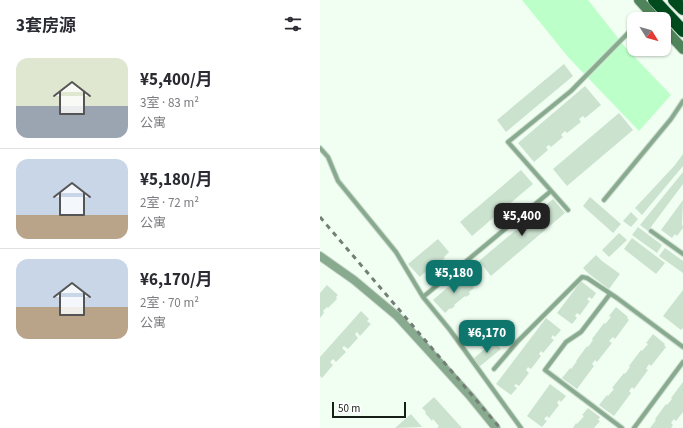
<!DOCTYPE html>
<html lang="zh">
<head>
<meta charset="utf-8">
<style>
  :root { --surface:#fff; --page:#f2f2f3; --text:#2b2b33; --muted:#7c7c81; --line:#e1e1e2; --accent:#0f766e }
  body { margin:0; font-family:"Source Sans 3","Noto Sans SC",sans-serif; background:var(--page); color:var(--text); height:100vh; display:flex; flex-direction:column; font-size:15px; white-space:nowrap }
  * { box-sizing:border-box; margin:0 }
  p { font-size:13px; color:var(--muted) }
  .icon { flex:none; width:22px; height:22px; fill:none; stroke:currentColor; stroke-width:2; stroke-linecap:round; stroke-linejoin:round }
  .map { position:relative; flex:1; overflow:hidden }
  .drawer { display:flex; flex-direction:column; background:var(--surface); width:320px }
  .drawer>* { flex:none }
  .needle { width:26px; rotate:127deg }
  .fabs { position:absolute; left:307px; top:12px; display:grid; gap:8px }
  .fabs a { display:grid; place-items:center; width:44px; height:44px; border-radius:8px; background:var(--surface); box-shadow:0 1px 3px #0004; font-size:20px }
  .scale { position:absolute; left:12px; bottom:10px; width:74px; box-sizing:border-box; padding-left:4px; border:2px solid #161e17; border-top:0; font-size:11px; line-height:14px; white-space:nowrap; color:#161e17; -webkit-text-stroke:3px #fff; paint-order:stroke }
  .price { position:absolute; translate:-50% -34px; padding:0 9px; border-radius:8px; background:var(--accent); color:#fff; font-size:13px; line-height:26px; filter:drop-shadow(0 1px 2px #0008) }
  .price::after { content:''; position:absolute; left:50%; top:24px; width:12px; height:9px; margin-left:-6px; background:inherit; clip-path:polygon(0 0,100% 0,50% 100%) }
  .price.active { background:#222; color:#fff }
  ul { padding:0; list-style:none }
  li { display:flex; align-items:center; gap:12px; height:100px; padding:0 16px }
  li+li { border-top:1px solid var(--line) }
  li span { display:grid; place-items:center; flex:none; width:112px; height:80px; border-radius:12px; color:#555 }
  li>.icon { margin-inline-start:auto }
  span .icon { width:48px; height:48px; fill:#fffc; stroke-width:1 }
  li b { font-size:17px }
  h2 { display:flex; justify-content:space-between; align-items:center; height:48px; padding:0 16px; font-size:17px }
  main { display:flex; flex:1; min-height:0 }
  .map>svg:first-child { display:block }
</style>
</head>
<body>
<main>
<section class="drawer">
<h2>3套房源<svg class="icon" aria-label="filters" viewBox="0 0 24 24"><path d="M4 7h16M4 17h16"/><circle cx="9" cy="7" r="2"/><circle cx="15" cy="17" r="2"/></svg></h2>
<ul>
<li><span style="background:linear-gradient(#dfe7d0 60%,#9aa5b1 0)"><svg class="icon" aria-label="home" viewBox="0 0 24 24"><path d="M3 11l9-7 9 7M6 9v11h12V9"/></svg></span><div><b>¥5,400/月</b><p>3室 · 83 m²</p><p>公寓</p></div></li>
<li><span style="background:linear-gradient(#c9d6e8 70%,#b9a48a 0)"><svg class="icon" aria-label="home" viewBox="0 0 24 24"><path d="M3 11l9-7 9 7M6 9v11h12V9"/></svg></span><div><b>¥5,180/月</b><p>2室 · 72 m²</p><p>公寓</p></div></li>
<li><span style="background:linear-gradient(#c9d6e8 60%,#b9a48a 0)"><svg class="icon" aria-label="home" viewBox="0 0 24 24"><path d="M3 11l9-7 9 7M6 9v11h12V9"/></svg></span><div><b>¥6,170/月</b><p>2室 · 70 m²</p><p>公寓</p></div></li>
</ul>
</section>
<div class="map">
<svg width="363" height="428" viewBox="0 0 363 428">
  <rect width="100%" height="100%" fill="#f1fff3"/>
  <path fill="#bdffc9" d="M202,0H268L306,48L351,95L319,131L248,57Z"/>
  <path fill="#cbe2ce" d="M244,64L253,76L186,132L177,120Z
    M265,86L281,105L265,118L263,116L259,119L261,122L247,133L245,131L241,135L243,137L231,147L229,145L226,147L228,150L214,162L198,143Z
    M299,113L313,130L247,186L233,169Z
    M363,154V166L322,215L315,208L355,165Z
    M201,170L213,184L152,236L140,222Z
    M363,172V184L328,231L320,225Z
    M270,197L301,224L293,233L263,206Z
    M233,199L245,213L171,276L159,261Z
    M363,200L362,224L363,228L357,236L355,234L352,238L341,230Z
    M311,212L318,219L311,227L303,221Z
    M318,227L342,245L337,253L312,235Z
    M299,233L307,240L289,257L282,250Z
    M312,238L345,263L336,274L304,249Z
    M118,239L129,252L124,257L125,258L121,261L120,260L109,269L110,270L106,274L105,272L100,277L88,264Z
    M345,248L363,261V273L339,256Z
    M276,255L282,261L300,274L289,289L269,274L263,268Z
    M143,274L154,288L149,292L150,294L146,297L145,296L134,305L135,306L131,309L130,308L125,313L113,300Z
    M261,281L276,293L272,299L269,297L267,300L270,301L260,315L257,313L255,316L257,318L252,324L237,313Z
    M7,285L18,295L16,297L17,299L8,308L7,307L3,311L4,313L0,318V293Z
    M363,290V328L361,330L343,316Z
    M296,307L308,317L307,318L309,320L295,339L293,337L289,341L292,343L277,362L275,360L272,364L274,366L257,389L242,378L250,368L251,369L257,361H256L267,346L268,347L273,340L272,339L284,323L285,324L291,317L289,316Z
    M41,311L49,319L47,321L51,324L40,336L37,332L35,334L38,338L28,349L24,346L22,348L26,352L16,362L13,359L10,362L13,365L2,378L0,376V357Z
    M226,318L241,330L235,337L233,335L231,338L234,340L223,353L221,351L219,354L221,356L211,369L208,367L206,370L209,373L199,386L196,384L194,386L197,388L191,395L176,384Z
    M333,334L345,344L344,345L346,347L331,366L329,364L326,369L328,370L314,389L312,387L309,391L311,393L294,416L279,405L287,395L288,396L294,389L292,388L304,373L305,374L310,367L309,366L321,350L322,351L328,344L326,343Z
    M174,341L181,349L159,367L153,359Z
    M363,382V412L356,421L354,419L351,423L353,425L351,428H330L336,420L335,419L346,404L347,405L352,399L351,398Z
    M230,384L246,396L241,402L239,400L237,403L239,405L229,418L227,416L224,419L227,421L222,427L207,416Z
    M114,397L142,428H117L119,426L113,419L112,421L105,413L106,412L102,408Z
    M268,408L280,417L278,420L280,421L274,428H253L256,423L257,424L264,416L262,415Z
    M91,414L102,427L75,428Z"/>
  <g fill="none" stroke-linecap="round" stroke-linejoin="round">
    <defs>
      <path id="lane" d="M322,19L329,12
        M0,148L8,157L18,181L76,252L103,297L130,330L201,428
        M284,200L351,119L363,101
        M248,210L188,142L251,91L314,27
        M331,231L363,254
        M290,294L261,332L246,342L225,370L302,428
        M103,297L231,191
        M174,369L198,341L262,277L267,278L297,298L363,347
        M314,428L363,362"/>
      <path id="street" d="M0,256L34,280L77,316L150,396L176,428"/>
      <path id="secondary" d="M319,0L336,19
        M344,28L363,49"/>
      <path id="highway" d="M334,0L363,31
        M354,0L363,9"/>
    </defs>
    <use href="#lane" stroke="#cedbd0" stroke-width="6"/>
    <use href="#street" stroke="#cedbd0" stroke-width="10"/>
    <use href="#secondary" stroke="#cedbd0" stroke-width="12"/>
    <use href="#highway" stroke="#cedbd0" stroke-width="14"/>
    <use href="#lane" stroke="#88aa8e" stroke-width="4"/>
    <use href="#street" stroke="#88aa8e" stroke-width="8"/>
    <use href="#secondary" stroke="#4f835a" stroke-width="10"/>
    <use href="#highway" stroke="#004b1e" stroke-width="12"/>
    <path stroke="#737e75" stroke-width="3" stroke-dasharray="5 5" stroke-linecap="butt" d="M0,217L180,428"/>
  </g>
</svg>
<div class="fabs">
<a><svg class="needle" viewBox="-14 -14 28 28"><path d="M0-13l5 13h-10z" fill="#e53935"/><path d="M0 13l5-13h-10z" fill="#7c7c81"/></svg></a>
</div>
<div class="scale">50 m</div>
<b class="price active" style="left:202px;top:237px">¥5,400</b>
<b class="price" style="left:134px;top:294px">¥5,180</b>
<b class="price" style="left:167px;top:354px">¥6,170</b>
</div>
</main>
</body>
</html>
